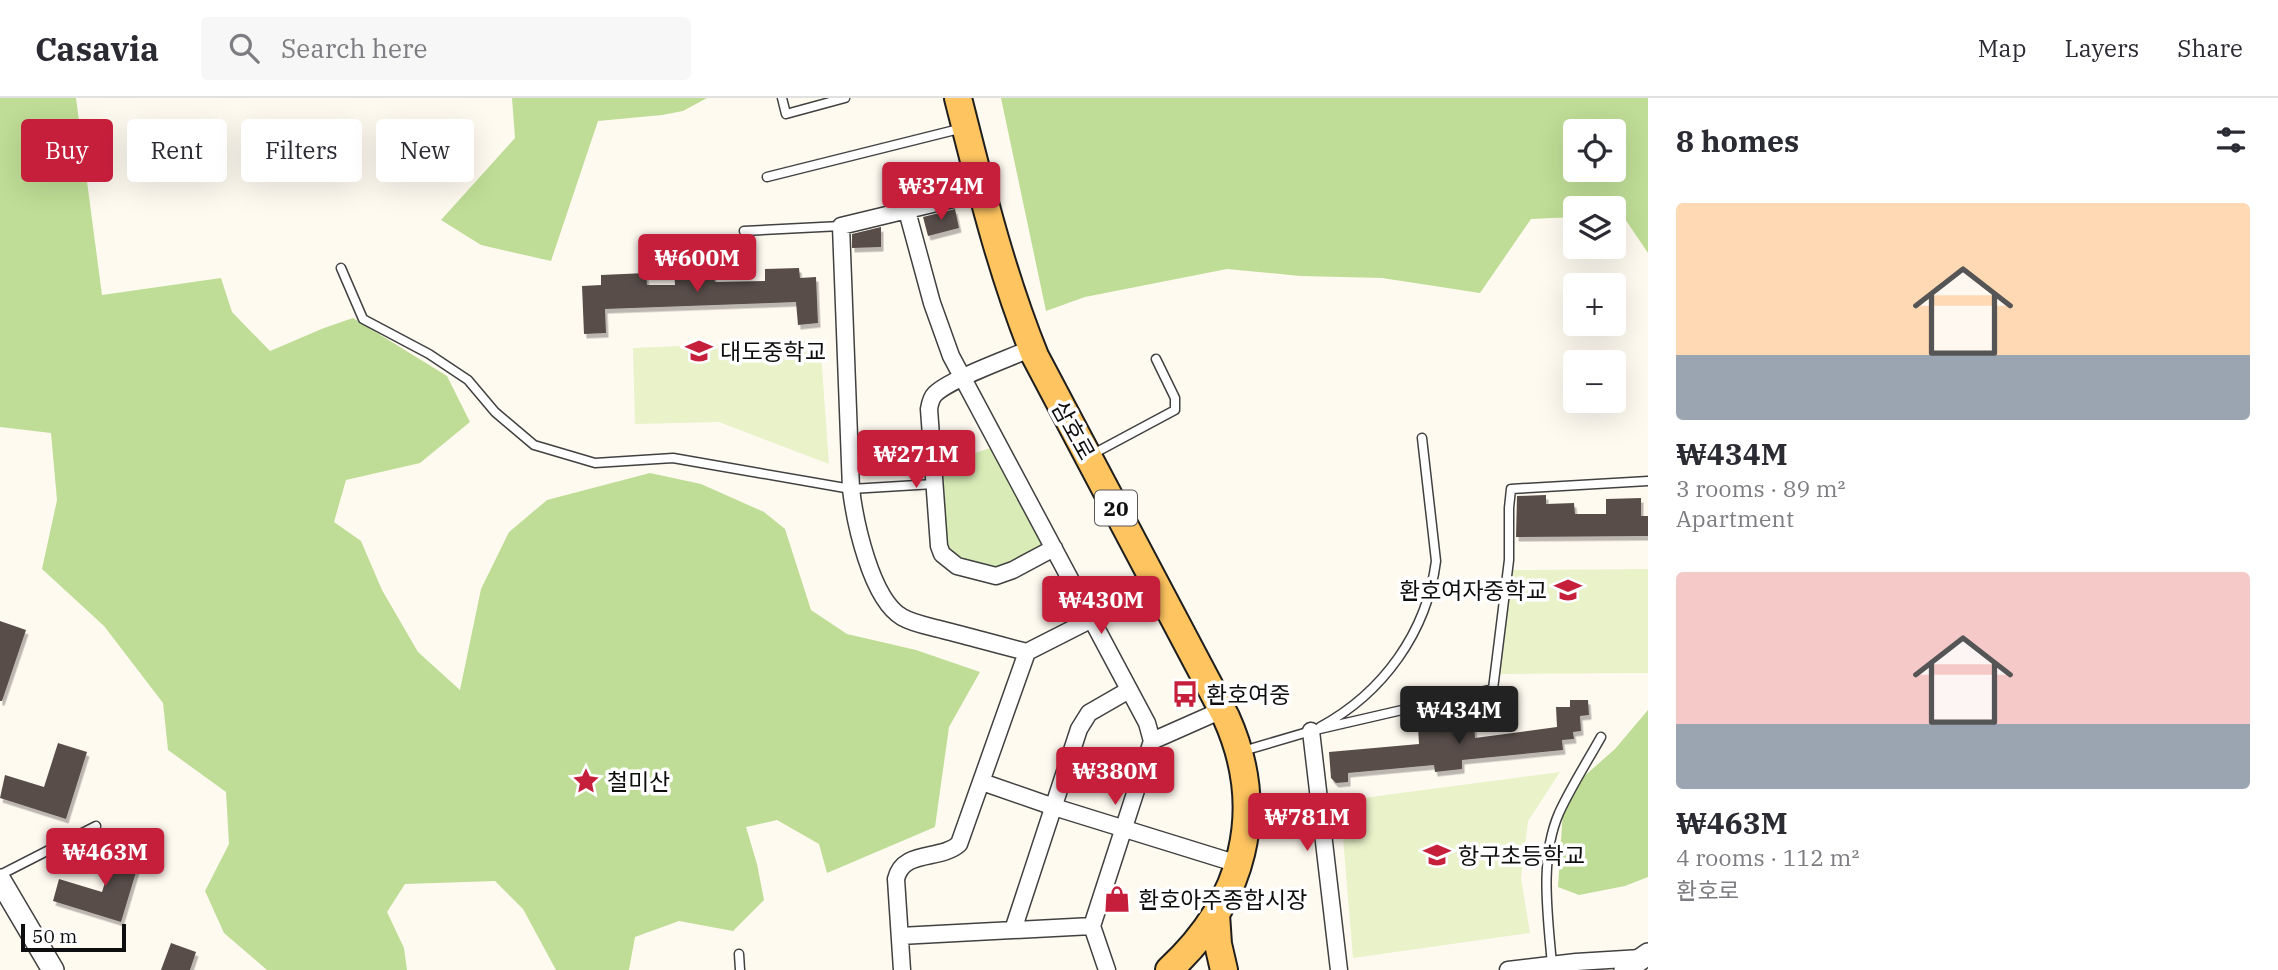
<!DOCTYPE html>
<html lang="en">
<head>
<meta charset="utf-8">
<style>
  :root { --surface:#fff; --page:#f7f7f7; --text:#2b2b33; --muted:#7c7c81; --line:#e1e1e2; --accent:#c51f3c }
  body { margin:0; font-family:"IBM Plex Serif","Noto Sans KR",serif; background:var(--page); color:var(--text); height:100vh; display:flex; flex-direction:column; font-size:26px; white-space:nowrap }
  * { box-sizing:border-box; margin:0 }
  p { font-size:23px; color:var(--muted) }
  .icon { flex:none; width:38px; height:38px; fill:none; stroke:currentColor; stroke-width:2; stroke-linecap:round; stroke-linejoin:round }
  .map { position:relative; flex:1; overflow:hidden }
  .drawer { display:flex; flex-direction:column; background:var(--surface); width:630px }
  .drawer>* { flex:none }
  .banner { position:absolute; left:21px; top:21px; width:665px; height:63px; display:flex; gap:14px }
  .controls { position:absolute; left:1563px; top:21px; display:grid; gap:14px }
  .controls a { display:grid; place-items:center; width:63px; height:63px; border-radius:7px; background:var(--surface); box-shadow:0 7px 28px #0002; font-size:35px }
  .scale { position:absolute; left:21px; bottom:18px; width:105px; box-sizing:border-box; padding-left:7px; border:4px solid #0e0e0e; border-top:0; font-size:19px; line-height:24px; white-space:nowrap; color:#0e0e0e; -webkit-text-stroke:5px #fff; paint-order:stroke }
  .price { position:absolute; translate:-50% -60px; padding:0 16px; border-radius:7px; background:var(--accent); color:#fff; font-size:23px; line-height:46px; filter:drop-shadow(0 2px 4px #0008) }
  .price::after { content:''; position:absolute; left:50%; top:42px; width:21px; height:16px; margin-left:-10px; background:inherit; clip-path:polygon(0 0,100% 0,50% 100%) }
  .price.active { background:#222; color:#fff }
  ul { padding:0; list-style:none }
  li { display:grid; align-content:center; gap:14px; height:371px; padding:0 28px }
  li span { display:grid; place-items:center; height:217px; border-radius:7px; color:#555 }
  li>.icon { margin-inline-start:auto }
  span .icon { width:126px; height:126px; fill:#fffc; stroke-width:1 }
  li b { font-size:30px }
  h2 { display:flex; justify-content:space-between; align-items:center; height:84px; padding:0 28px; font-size:30px }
  .chip { padding:0 24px; border-radius:7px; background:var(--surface); box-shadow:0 7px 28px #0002; font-size:24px; line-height:63px }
  .chip.active { background:var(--accent); color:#fff }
  header { display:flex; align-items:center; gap:42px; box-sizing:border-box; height:98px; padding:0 35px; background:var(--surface); border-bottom:2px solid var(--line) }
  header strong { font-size:33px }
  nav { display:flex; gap:38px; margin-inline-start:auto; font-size:24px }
  .search { width:490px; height:63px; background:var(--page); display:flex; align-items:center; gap:18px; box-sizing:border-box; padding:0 24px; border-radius:7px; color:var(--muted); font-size:26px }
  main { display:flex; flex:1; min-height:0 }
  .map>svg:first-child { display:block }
</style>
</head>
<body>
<header>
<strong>Casavia</strong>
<div class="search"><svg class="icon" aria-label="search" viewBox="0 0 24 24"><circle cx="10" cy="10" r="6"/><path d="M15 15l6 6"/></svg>Search here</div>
<nav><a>Map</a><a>Layers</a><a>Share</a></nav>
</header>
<main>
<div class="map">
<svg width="1648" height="872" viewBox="0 0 1648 872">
  <defs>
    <filter id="shadow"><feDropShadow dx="2.5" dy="4.5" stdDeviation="0" flood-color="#0004"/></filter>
  </defs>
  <rect width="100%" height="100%" fill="#fffaf0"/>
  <path fill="#d9ecb7" d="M993,349L1044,446C1032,453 1018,465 1005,469C989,473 952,460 946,445L940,367Z"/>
  <path fill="#bfdd96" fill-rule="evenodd" d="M0,0H76L102,197L221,180L232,214L270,253L324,230L353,220L447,278L470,324L420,365L346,382L334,424L361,443L382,492L418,554L460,592L481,491L509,434L547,402L650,375L701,386L764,414L785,431L811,512L847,536L916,552L980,574L949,629L935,729L827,775L819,746L777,722L746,729L757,766L764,802L733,833L679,823L635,839L629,872H556L523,811L495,783L405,786L387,814L404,850L407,872H267L224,835L205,793L229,746L226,694L168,652L163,605L104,528L42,471L57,402L51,335L0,329Z
    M512,0H707L683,13L662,17L598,23L551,163L481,147L441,122L515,40Z
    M1001,0H1648V155L1623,118H1614V110H1575V119L1531,121L1480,195L1382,180L1300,178L1227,171L1085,199L1046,213ZM1614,33V72H1575V33Z
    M1648,612V779L1625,788L1579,797L1558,789L1564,696L1615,651Z"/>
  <path fill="#e9f2c9" d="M820,242L829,366L719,324L635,326L633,250Z
    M1648,471V575L1498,576L1509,472Z
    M1560,674L1528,723L1521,780L1530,835L1353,860L1340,703Z"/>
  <path fill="#584e4a" filter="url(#shadow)" d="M955,111L959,130L928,138L923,119Z
    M881,129V149L852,150V136Z
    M674,170H713L715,184L765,183V171L799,170L800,180L816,179L818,225L798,227L796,204L605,211L606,235L584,236L582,188L601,187V177L646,175L647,187H675Z
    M1546,397V406L1574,405L1575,416H1606V401L1641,400V418H1648V438L1516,439L1517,398Z
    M0,523L26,532L2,603H0Z
    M1570,602H1588L1589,617L1580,618L1581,633L1573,634L1574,641L1562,642L1563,652L1462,662V671L1435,674L1434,667L1348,675V684L1336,685L1331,680L1329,654L1419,646L1418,629L1474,625L1475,640L1557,629L1556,609H1570Z
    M58,645L87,654L66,721L0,700L5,677L44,689Z
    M117,746L142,754L121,824L53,803L59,781L102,794Z
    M171,845L196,854L190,872H161Z"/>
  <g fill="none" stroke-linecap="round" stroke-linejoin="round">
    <defs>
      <path id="service" d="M782,0L786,16L845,0
        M767,79L963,30
        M744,133L841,128
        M341,170L363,221L429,256L468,282L495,314L534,347L595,365L673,360L851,391L934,386
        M1091,357L1175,312V300L1156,261
        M1320,629C1383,595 1427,534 1436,463L1422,340
        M1243,653L1311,633L1493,591L1509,462V410L1511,391L1648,383
        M0,777L96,728
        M739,856L740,872
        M1552,867C1548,818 1539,761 1559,715C1571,689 1587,664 1601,639"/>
      <path id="minor" d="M982,94L841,128L851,391C855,424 871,501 902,519C914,526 929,528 943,532C971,539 999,547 1027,554
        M1032,250C1010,260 950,281 935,296C931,300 930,305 929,311L939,448L942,456L957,468L996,478L1013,472L1054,450
        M1311,633L1339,872
        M1152,643L1222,612
        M982,684L1054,709L1238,766
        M1092,828L1107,872
        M1013,832L1079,631L1089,615L1129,592
        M900,838L1092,828L1152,643L1147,625L951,258L932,205L907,113
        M902,872L896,781C903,751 940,763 959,746L1027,554L1157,488
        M1508,872L1576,864L1641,860"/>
      <path id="tertiary" d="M0,782L53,872
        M1625,872L1648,856"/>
      <path id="primary" d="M958,0C980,87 1001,174 1035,258L1226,619C1268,712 1244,803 1169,872
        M1216,816L1218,846L1224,872"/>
    </defs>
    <use href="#service" stroke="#414141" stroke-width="11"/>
    <use href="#minor" stroke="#414141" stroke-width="19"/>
    <use href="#tertiary" stroke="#414141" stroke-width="24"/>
    <use href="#primary" stroke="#1f1f1f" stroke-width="30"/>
    <use href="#service" stroke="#fff" stroke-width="8"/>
    <use href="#minor" stroke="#fff" stroke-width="16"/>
    <use href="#tertiary" stroke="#fff" stroke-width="21"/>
    <use href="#primary" stroke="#fec460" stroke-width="26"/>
  </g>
  <defs>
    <symbol id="school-bare" viewBox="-9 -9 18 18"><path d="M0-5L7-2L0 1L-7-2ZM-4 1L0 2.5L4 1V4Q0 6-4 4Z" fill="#c51f3c" stroke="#fff" stroke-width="2.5" paint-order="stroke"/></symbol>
    <symbol id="bus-bare" viewBox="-9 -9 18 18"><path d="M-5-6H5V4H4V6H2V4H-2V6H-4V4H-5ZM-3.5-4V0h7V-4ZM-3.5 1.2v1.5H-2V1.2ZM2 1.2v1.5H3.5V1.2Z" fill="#c51f3c" stroke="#fff" stroke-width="2.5" paint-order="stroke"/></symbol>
    <symbol id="sight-bare" viewBox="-9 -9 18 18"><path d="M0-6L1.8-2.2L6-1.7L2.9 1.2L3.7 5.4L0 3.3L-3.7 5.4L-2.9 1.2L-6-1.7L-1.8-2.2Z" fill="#c51f3c" stroke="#fff" stroke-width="2.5" paint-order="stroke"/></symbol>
    <symbol id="shop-bare" viewBox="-9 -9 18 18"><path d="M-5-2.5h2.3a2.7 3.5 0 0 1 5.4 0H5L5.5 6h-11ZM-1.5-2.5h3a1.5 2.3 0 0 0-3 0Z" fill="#c51f3c" stroke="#fff" stroke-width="2.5" paint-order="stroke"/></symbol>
  </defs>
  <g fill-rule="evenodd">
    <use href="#school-bare" x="680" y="234" width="38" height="38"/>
    <use href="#school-bare" x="1549" y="473" width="38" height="38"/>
    <use href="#bus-bare" x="1166" y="577" width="38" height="38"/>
    <use href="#sight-bare" x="567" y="664" width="38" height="38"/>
    <use href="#school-bare" x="1418" y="738" width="38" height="38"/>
    <use href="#shop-bare" x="1098" y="782" width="38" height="38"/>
  </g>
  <g text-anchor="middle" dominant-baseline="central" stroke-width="7" stroke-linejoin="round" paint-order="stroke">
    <rect fill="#fff" stroke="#565656" stroke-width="2" x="1095" y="392.5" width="42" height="35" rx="5"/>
    <g font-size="21" font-weight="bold" fill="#0e0e0e">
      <text x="1116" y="410">20</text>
    </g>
    <g font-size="23" fill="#0e0e0e" stroke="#fff" text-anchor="start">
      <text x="720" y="253">대도중학교</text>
      <text x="1547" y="492" text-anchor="end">환호여자중학교</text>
      <text x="1206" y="596">환호여중</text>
      <text x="607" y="683">철미산</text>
      <text x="1458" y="757">항구초등학교</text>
      <text x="1138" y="801">환호아주종합시장</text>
    </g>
    <g font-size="23" fill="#0e0e0e" stroke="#fff">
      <text transform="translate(1074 332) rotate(61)">삼호로</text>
    </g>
  </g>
</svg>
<div class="controls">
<a><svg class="icon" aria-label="locate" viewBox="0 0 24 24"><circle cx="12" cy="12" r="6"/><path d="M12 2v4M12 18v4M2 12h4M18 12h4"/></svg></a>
<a><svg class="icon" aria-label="layers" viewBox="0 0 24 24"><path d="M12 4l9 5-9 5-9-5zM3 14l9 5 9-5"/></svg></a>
<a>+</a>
<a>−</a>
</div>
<div class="scale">50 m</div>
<b class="price" style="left:941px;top:124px">₩374M</b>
<b class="price" style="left:697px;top:196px">₩600M</b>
<b class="price" style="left:916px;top:392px">₩271M</b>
<b class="price" style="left:1101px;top:538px">₩430M</b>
<b class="price active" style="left:1459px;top:648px">₩434M</b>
<b class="price" style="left:1115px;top:709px">₩380M</b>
<b class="price" style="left:1307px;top:755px">₩781M</b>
<b class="price" style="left:105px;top:790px">₩463M</b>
<div class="banner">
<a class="chip active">Buy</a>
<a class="chip">Rent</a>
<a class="chip">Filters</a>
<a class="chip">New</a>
</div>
</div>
<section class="drawer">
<h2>8 homes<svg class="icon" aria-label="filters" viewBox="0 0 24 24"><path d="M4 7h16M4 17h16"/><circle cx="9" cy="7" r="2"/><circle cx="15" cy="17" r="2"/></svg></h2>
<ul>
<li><span style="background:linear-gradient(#ffd9b3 70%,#9aa5b1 0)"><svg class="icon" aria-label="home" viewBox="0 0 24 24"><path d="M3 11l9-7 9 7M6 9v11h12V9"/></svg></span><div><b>₩434M</b><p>3 rooms · 89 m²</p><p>Apartment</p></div></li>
<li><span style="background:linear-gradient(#f6c9c9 70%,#9aa5b1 0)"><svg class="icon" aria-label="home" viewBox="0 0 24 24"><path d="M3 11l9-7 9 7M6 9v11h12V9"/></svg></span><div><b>₩463M</b><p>4 rooms · 112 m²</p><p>환호로</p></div></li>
</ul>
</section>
</main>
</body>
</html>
